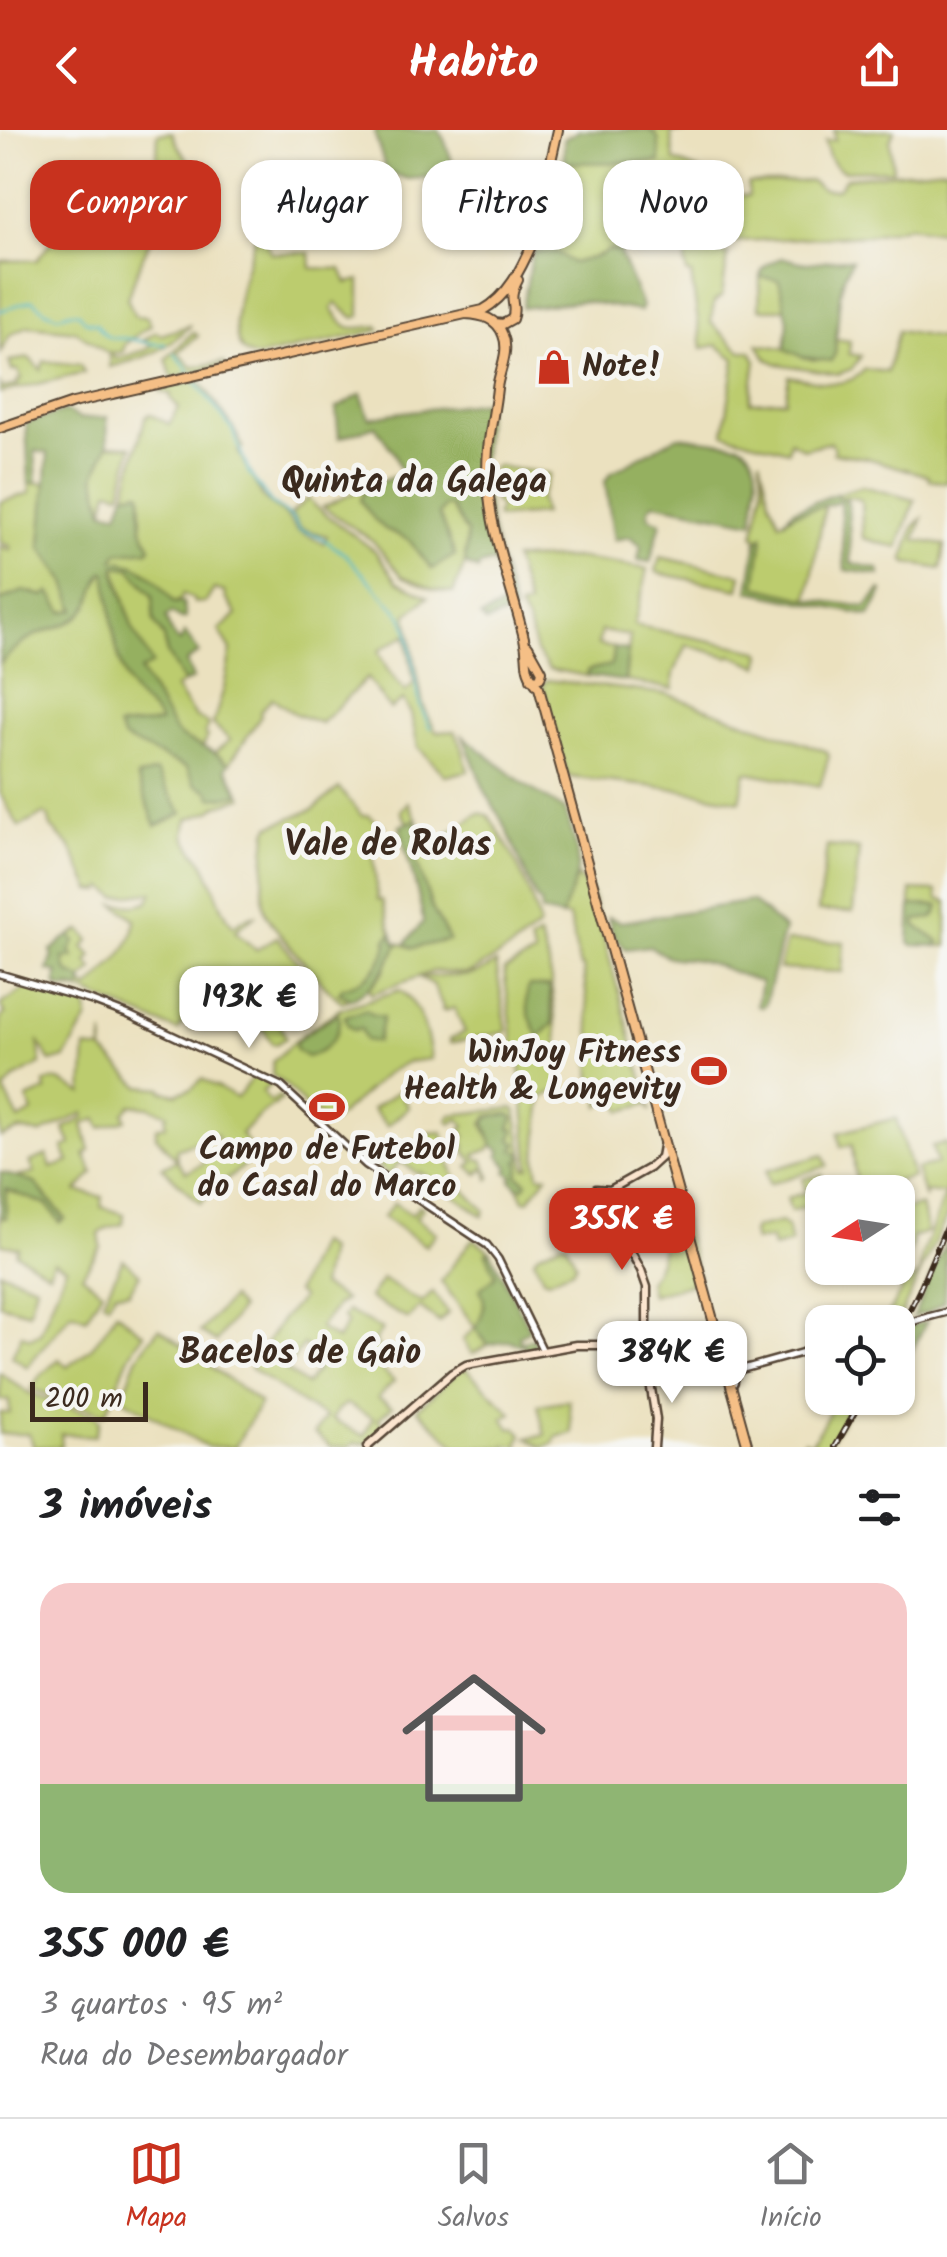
<!DOCTYPE html>
<html lang="pt">
<head>
<meta charset="utf-8">
<style>
  :root { --surface:#fff; --page:#f6f6f6; --text:#202124; --muted:#757577; --line:#e0e0e0; --accent:#c8321e }
  body { margin:0; font-family:Kalam,sans-serif; background:var(--page); color:var(--text); height:100vh; display:flex; flex-direction:column; font-size:38px; white-space:nowrap }
  * { box-sizing:border-box; margin:0 }
  p { font-size:32px; color:var(--muted) }
  .icon { flex:none; width:55px; height:55px; fill:none; stroke:currentColor; stroke-width:2; stroke-linecap:round; stroke-linejoin:round }
  .map { position:relative; height:1317px; overflow:hidden }
  .panel { display:flex; flex-direction:column; background:var(--surface); flex:1 }
  .panel>* { flex:none }
  .hud { position:absolute; left:30px; top:30px; width:888px; height:90px; display:flex; gap:20px }
  .needle { width:65px; rotate:258deg }
  .tools { position:absolute; left:805px; top:1045px; display:grid; gap:20px }
  .tools a { display:grid; place-items:center; width:110px; height:110px; border-radius:20px; background:var(--surface); box-shadow:0 2px 8px #0004; font-size:50px }
  .scale { position:absolute; left:30px; bottom:25px; width:118px; box-sizing:border-box; padding-left:10px; border:5px solid #3b2a1e; border-top:0; font-size:28px; line-height:35px; white-space:nowrap; color:#3b2a1e; -webkit-text-stroke:8px #f6f6f2; paint-order:stroke }
  .price { position:absolute; translate:-50% -85px; padding:0 22px; border-radius:20px; background:#fff; color:#222; font-size:32px; line-height:65px; filter:drop-shadow(0 2px 5px #0008) }
  .price::after { content:''; position:absolute; left:50%; top:60px; width:30px; height:22px; margin-left:-15px; background:inherit; clip-path:polygon(0 0,100% 0,50% 100%) }
  .price.selected { background:var(--accent); color:#fff }
  ul { padding:0; list-style:none }
  li { display:grid; align-content:center; gap:20px; height:530px; padding:0 40px }
  li span { display:grid; place-items:center; height:310px; border-radius:30px; color:#555 }
  li>.icon { margin-inline-start:auto }
  span .icon { width:180px; height:180px; fill:#fffc; stroke-width:1 }
  li b { font-size:42px }
  h2 { display:flex; justify-content:space-between; align-items:center; height:120px; padding:0 40px; font-size:42px }
  .pill { padding:0 35px; border-radius:30px; background:var(--surface); box-shadow:0 2px 8px #0004; font-size:35px; line-height:90px }
  .pill.selected { background:var(--accent); color:#fff }
  header { display:flex; justify-content:space-between; align-items:center; height:130px; padding:0 40px; background:var(--accent); color:#fff; font-size:45px; font-weight:800 }
  .tabs { display:flex; justify-content:space-around; align-items:center; height:140px; border-top:2px solid var(--line); background:var(--surface); font-size:28px; color:var(--muted) }
  .tabs a { display:grid; justify-items:center; gap:5px }
  .tabs .selected { color:var(--accent) }
  .map>svg:first-child { display:block }
</style>
</head>
<body>
<header><svg class="icon" aria-label="back" viewBox="0 0 24 24"><path d="M15 5l-7 7 7 7"/></svg>Habito<svg class="icon" aria-label="share" viewBox="0 0 24 24"><path d="M12 15V3M7 8l5-5 5 5M5 13v7h14v-7"/></svg></header>
<div class="map">
<svg width="947" height="1317" viewBox="0 0 947 1317">
  <rect width="100%" height="100%" fill="#f6f6f2"/>
  <filter id="ink" filterUnits="userSpaceOnUse"><feTurbulence type="fractalNoise" baseFrequency=".01" numOctaves="2"/><feDisplacementMap in="SourceGraphic" scale="20" xChannelSelector="R" yChannelSelector="G"/><feConvolveMatrix kernelMatrix="1 2 1 2 8 2 1 2 1" color-interpolation-filters="sRGB"/></filter>
  <filter id="wash" filterUnits="userSpaceOnUse"><feTurbulence type="fractalNoise" baseFrequency=".0048" numOctaves="4" result="noise"/><feDisplacementMap in="SourceGraphic" scale="40" xChannelSelector="R" yChannelSelector="G"/><feGaussianBlur stdDeviation="2.25" result="paint"/><feColorMatrix in="noise" values="0 0 0 0 0 0 0 0 0 0 0 0 0 0 0 0 0 1.4 0 .05"/><feComposite in="paint" operator="in"/></filter>
  <g filter="url(#wash)">
    <rect width="100%" height="100%" fill="#ebe1bf"/>
    <path fill="#bccc6e" stroke="#7c7b46" stroke-width="2.5" fill-rule="evenodd" d="M650,0H711L671,3L674,31L727,52V65L749,66L748,54L811,51C820,59 825,61 838,59L846,48L947,38V102L909,96L868,105L741,111H665L619,121L609,120L596,127L572,133L555,121L534,122L556,33L659,32L658,8Z
      M834,0H894L890,11L893,40L844,41C830,35 828,25 825,11L835,10Z
      M172,2L177,14L195,40L202,41L211,75L207,81L165,71L127,168L135,186L147,187L151,195L125,214L123,222L112,223L116,229L146,220L152,215L143,211L156,202L161,205L191,195C162,223 148,227 110,237V225L76,201L28,196L10,205L0,223V131L37,130L55,107L70,76L118,66L132,46L157,27L158,4Z
      M259,95L271,123H310L311,138L341,139L347,153L360,150V186L354,188L336,173L332,179C348,204 351,198 378,196L380,200L258,227C211,225 252,121 259,95Z
      M689,119L728,124L722,166L714,172L711,193L741,221H751L756,231L750,272L785,270L789,246C815,251 846,262 865,239L887,242L898,201L947,209V353L929,350V346L867,328L833,323L834,319L831,312L804,319L790,311L788,321L724,303L735,229L717,215L702,218L691,144H687L685,131Z
      M760,147L779,149L786,179H759Z
      M193,202L198,206L178,222L192,237L224,232L226,235L172,248L166,229Z
      M836,209L850,211L849,224L861,226L852,239L838,244L778,234L767,229L758,214C767,216 777,216 785,219C810,227 807,235 835,224Z
      M29,228L41,240L44,231L80,235L84,243L0,263V254L3,258L18,255L17,251L22,249L18,240L12,241L9,231Z
      M199,250L232,296L243,317L238,321L263,368L286,386L297,400L323,413L327,406L300,398L291,384L308,368L315,376L375,421L397,451L428,467L407,485L423,575L436,602L455,601L462,617L468,641L446,646L418,617L411,584L403,570L390,579L367,548L321,593L295,584L272,568L260,582L261,586L229,634L214,623L230,610L213,594L224,558L231,520L219,500L237,485L226,468L225,462L214,459L206,472L194,473L193,469L183,464L181,469L174,473C157,449 144,434 114,431L117,423L148,420L142,399L141,363L138,361L125,364L145,288L150,284L169,294L179,278L170,268L171,264L161,262L162,257ZM406,505L414,554L405,562L387,539L378,521Z
      M108,315L132,316L121,363L109,360L104,381L95,346Z
      M760,328L770,370L780,393L795,383L825,375L808,469L755,456L763,408L757,411V407L754,406L763,360Z
      M496,336L550,344L540,368L543,384L497,388V383L500,377L494,372L493,338Z
      M29,353H46L41,417L66,452L76,480L63,482C37,459 32,457 0,471V416L10,420V416L0,412V372L30,363Z
      M862,356L915,370L898,418L863,408L861,370L850,367L840,368L836,364Z
      M366,357L361,370L385,399L408,409L439,385L445,376L451,377L467,403L465,434L453,463L432,459L402,446L373,411L323,377Z
      M922,389L915,410L945,415L941,439L907,433L904,429L914,396Z
      M660,427L742,445L739,459L658,443L656,441Z
      M575,428L648,439L634,495L760,521L762,524L759,536L731,525L729,527L687,515L674,543L673,559L625,551L630,506L601,501L598,515L614,518L611,535L588,540L587,546L549,539L536,522L528,494L519,478L528,476L514,429Z
      M115,436L130,438L153,466L154,492L164,507L167,523L184,553L175,558L195,587L209,594L205,605L208,606L203,617L184,609L176,603L142,545L140,540L151,534L132,497Z
      M103,441L107,443L130,527L172,607L226,637L243,668L218,675L211,681L188,689C187,693 185,701 185,705C187,715 197,723 202,731C215,752 218,777 233,796L247,787L254,786L235,801L256,820L277,807L310,847L282,866L279,892L286,908L276,914H272L257,887L213,841L206,844L178,901L85,862L57,857L58,843L48,840L53,826L51,820L56,819L66,808L81,800L90,810L84,817L92,826L87,832L93,839L81,852L88,859C107,839 136,817 135,789L115,774L135,775L148,772L153,762L116,767L104,757L101,761L91,760L71,718L51,697L48,686L44,684L19,697L0,664V534C11,522 22,511 38,504C52,499 69,495 81,484C92,473 94,454 103,441Z
      M547,550L667,564L826,621L829,626L820,656L746,642L740,671L683,660L570,647L567,644L543,557V554Z
      M339,658L362,686L368,685L384,697L379,710L371,709L378,770H382L392,803L387,808C387,834 366,852 342,859L340,864L351,869L342,872C328,861 271,797 265,781C260,766 266,720 267,702L270,696L314,679Z
      M408,672L430,716L479,683L488,685C510,717 529,756 539,794L538,798L512,818L472,842L464,844L434,841L371,864L369,859L383,842L399,813L413,818L449,810L432,778L415,727L416,690L407,693L401,681Z
      M827,716L859,719L853,782L818,781Z
      M577,746L592,764L651,981L648,974L622,981L615,962L600,976L598,950H592L590,915L592,914L583,837H580L569,787H562L564,775Z
      M911,760L937,761L938,769L947,772V816H937L939,811L915,796L916,790L938,776L911,775Z
      M539,806L549,834L563,957L542,968L536,1028L539,1045L547,1046L528,1071L524,1070L518,1057H524L525,1050L518,1045L514,1021L517,1014L511,1010L515,1000L510,998V984L488,986L483,994L493,1015L488,1020L475,1024L477,1029L483,1030L491,1047L489,1049L487,1042L483,1039L478,1044L469,1037L474,1032L464,1020L466,1016L462,1010L466,1006L461,1000L465,996L459,989L451,994L448,990L451,985L513,978L516,980L526,1038L530,1037C525,999 524,963 519,926L515,925L504,840L535,825L530,812Z
      M786,811L844,812L842,842L779,839Z
      M496,833L507,902L450,913V909L465,902L454,878L444,881L442,880L443,877L433,855L421,848C455,841 464,855 496,833Z
      M29,856L87,873L88,889L65,928L51,932L38,911L41,934L15,948L4,960L19,990L33,982L27,969L46,961L45,953C59,945 69,958 83,963L86,918L102,920L104,904L103,921L140,956L162,958V961L178,964L180,962L191,959L202,949L237,968L254,945L272,953L262,962L270,972L279,966L282,969L260,985L241,1004L256,1025L200,1073L162,1037L177,1030L156,1006V998L166,995L165,988L168,984L149,977L131,975L124,983L126,990L101,998L97,989L83,994L90,1021L85,1024L93,1043L77,1061L103,1067L101,1077L124,1084L123,1094L107,1098L99,1104L101,1117L82,1145L102,1161L86,1188L72,1182L27,1237L12,1226L22,1204L30,1208L40,1203L66,1137L53,1131L49,1143L16,1123L18,1117L1,1114L0,1087H6L5,1059L47,1075L60,1092L65,1088L35,1053L16,1047L35,1043L30,1032L47,1025L51,1038L69,1032L63,1018L71,1014L64,998L85,988L84,983L40,1004L20,1000L0,1007V888L5,884L0,875ZM216,1004L220,1019L202,1027L204,1033L186,1042L177,1030L176,1019Z
      M400,860C421,876 428,904 431,929L407,932L387,943L329,995L315,982L312,983L287,956L272,945L273,931L304,903L340,879Z
      M403,960L402,967L409,977L387,996L372,979L395,963Z
      M896,988L913,1047L857,1062L852,1015L841,1017L838,1003Z
      M443,1002C450,1043 454,1053 485,1080L483,1086L421,1042L418,1044L400,1031L389,1045L378,1037L393,1022L399,1028L428,1003Z
      M947,1013V1086L898,1191L880,1192L885,1189L903,1158L919,1145L922,1125L945,1064L926,1062L925,1069L916,1039L937,1034L932,1016Z
      M823,1025L827,1036L769,1054L766,1041Z
      M822,1044L825,1057L831,1056L833,1062H822V1072L791,1081L787,1068L806,1063L803,1049Z
      M394,1073L412,1085L419,1075L423,1078L416,1088L436,1103L426,1116L383,1087Z
      M921,1075L927,1102L913,1107L911,1119L898,1140V1082Z
      M682,1089L698,1146L694,1153L651,1165L648,1151C663,1131 661,1117 666,1093Z
      M781,1092L787,1097L791,1113L773,1118L771,1109L754,1111L752,1103L754,1098Z
      M473,1108L490,1121L486,1123L497,1146L485,1168L484,1179L476,1199L488,1215L472,1224L463,1210L475,1197L441,1151Z
      M562,1112L566,1113L576,1133L573,1139L548,1150L543,1148L534,1129L537,1124Z
      M318,1113L328,1120L321,1156L345,1170L337,1175L319,1198L337,1210L347,1193L343,1188L347,1181L382,1200L374,1211L380,1221L376,1235L394,1251L378,1268L392,1277L378,1289L387,1298L368,1313H353L349,1317H331L314,1303L326,1287L304,1275L250,1238L282,1189L302,1168L296,1162ZM303,1215L315,1224L310,1233L318,1239L306,1255L286,1240ZM347,1274L373,1288L364,1306L332,1289L338,1279Z
      M123,1129L140,1144L129,1162H116L108,1174L103,1171Z
      M0,1141L36,1155L29,1182L0,1174Z
      M382,1149L422,1173L433,1162L448,1183L439,1192L419,1177L408,1189L369,1168Z
      M231,1168L240,1179L216,1212L200,1202Z
      M116,1182L144,1204C123,1227 120,1258 105,1284L32,1259L38,1248L59,1229L67,1237C93,1219 101,1208 116,1182Z
      M159,1198L260,1273L235,1317H208L122,1268L138,1226Z
      M465,1238L512,1283L503,1288L510,1298L516,1297L522,1304L518,1315L519,1317L506,1315L504,1317H457L417,1279L460,1240Z
      M0,1243L29,1263L96,1286L100,1291L95,1306L61,1304L62,1317H34L29,1304H0V1283H10L9,1271L0,1270Z
      M838,1268H855L827,1317H799L804,1310L811,1314Z
      M569,1270L572,1303L556,1307L554,1313L543,1317L527,1308L545,1305L538,1275Z"/>
    <path fill="#95b061" stroke="#686d40" stroke-width="2.5" d="M376,0H438L444,9L457,45L409,49L387,43L375,5Z
      M580,0H650L658,8L660,32L564,33V9Z
      M609,120L619,121L642,176L640,181L582,171L522,178L533,122L555,121L572,133L596,127Z
      M782,128C792,129 798,133 808,133C823,132 838,127 852,130L844,147L840,164L835,224L831,231L802,227L785,219L788,191L779,150L760,147C762,135 771,132 782,128Z
      M361,264L369,288L395,283L486,272L482,346L493,406L514,482L486,492L481,487L504,475L494,432L479,436L478,440L465,434L467,403L451,377L445,376L439,385L455,425L432,439L408,409L385,399L374,389L360,370L366,357L402,344L394,323L375,296L339,308L336,279Z
      M65,281L80,289L107,287L108,315L95,346L104,381L118,383L125,364L139,361L141,363L142,399L151,417L148,420L117,423L114,430C144,434 157,449 174,473L183,472L186,488L180,489L172,483L166,487C168,496 172,507 180,512L185,503L199,523L186,532L193,549L184,553L167,523L164,507L154,492L153,466L130,438L116,436L115,441L132,497L152,534L140,541L176,603L184,609L212,621L229,634L226,637L240,665L212,668L209,661L195,654L187,638L124,609L118,597L160,593C154,577 138,573 130,558C111,521 113,482 106,443L103,442C95,453 95,467 87,478C74,496 48,498 30,508C18,515 9,524 0,534V471L23,461L44,466L50,462L63,482L75,480L66,452L41,417L48,323L35,321L37,353H29L26,293Z
      M678,306L740,314C767,327 755,368 753,392L655,373L650,376L648,384L650,388L661,392L650,432L638,430L641,415L630,407L614,410L605,351L611,343Z
      M836,364L840,368H846L848,374L851,433L879,439L880,445L845,440L840,372L796,383L783,391L793,380Z
      M763,406L756,456L809,469L866,477L880,460L883,461L870,486L749,461L757,411Z
      M614,518L628,520L625,551L587,546L588,540L611,535Z
      M463,606L525,655L565,680C572,702 581,724 576,747C573,761 564,772 562,787L541,782V774L536,769L507,700L484,659Z
      M156,642C167,656 171,670 183,683L156,696L137,647Z
      M417,689L415,727L432,778L449,810L413,818L405,814L423,792C420,760 406,729 400,696Z
      M752,771L784,799L765,874L761,877L757,875L761,852C742,847 725,837 705,832C679,824 676,836 650,816L626,819L613,805L608,787L621,792Z
      M911,775L938,776V781L933,788L916,790L915,795L939,812L937,816L912,815L909,812Z
      M392,803L395,812L399,813C386,836 376,858 351,869L339,863L342,858C366,852 387,834 387,808Z
      M71,806L75,812L70,822L74,827L64,828C66,849 70,841 83,850L81,852L84,855L78,860L70,857L63,859L56,854L58,843L48,840L53,826L51,820C58,817 62,808 71,806Z
      M529,856H549L553,894L539,907C531,892 522,873 529,856Z
      M367,880L371,884L383,887L377,912L365,910L361,898L354,900L347,894L345,886Z
      M338,883C343,904 327,921 307,927L296,920L295,914L302,906Z
      M510,984L514,988L510,998L515,1000L511,1010L517,1014L514,1020L520,1021L522,1028L518,1032L521,1033L518,1045L527,1053L524,1057H518L511,1050L513,1046L507,1042L509,1038L499,1025L501,1021L493,1015L485,994L489,987Z
      M0,1042L35,1053L65,1089L60,1092L47,1075L6,1059V1088H1Z
      M947,1110L944,1172L929,1182L913,1187Z
      M490,1121L530,1200L519,1206L521,1212L533,1208L536,1214L534,1219L527,1220L525,1216L510,1211L488,1215L476,1199C482,1185 488,1174 480,1159L496,1146L486,1123Z
      M927,1191L898,1247V1213L906,1197Z"/>
    <g fill="none" stroke-linecap="round" stroke-linejoin="round">
      <path stroke="#47b6be" stroke-width="2.5" d="M0,181L32,170L46,181L58,186L71,182L79,183L85,191L97,194C110,214 112,206 131,209C147,212 146,215 164,214L166,215
        M175,224L184,234L189,242
        M194,250L232,299L249,343L271,373L291,387L300,400L319,406L346,425L402,486L408,500L420,575L430,598"/>
    </g>
  </g>
  <g filter="url(#ink)">
    <g fill="none" stroke-linecap="round" stroke-linejoin="round">
      <defs>
        <path id="tertiary" d="M0,844L92,871L129,885L281,956L366,1035L487,1115L498,1129L543,1221
          M928,1187L947,1182
          M731,1239H743L822,1217
          M734,1253L736,1245L740,1241"/>
        <path id="secondary" d="M596,1059L641,1140L647,1157V1213L650,1218L645,1222L656,1289L654,1317
          M596,1059L610,1060L649,1038L661,1027L663,1016
          M649,1220L713,1237L731,1239
          M367,1317L452,1243L466,1235L576,1215H634L641,1217"/>
        <path id="primary" d="M532,115L558,0
          M466,184C482,185 497,188 503,205C510,222 499,241 497,258C495,278 490,299 488,319C482,384 509,446 524,508C530,532 521,536 539,558L748,1317
          M495,193L503,194L512,189C518,174 506,172 518,150
          M0,298L73,273L483,180C508,166 521,139 532,114
          M528,516L542,541L540,548L531,549"/>
      </defs>
      <use href="#tertiary" stroke="#554536" stroke-width="10"/>
      <use href="#secondary" stroke="#554536" stroke-width="11"/>
      <use href="#primary" stroke="#554536" stroke-width="12"/>
      <use href="#tertiary" stroke="#fff" stroke-width="5"/>
      <use href="#secondary" stroke="#fbe5cf" stroke-width="6"/>
      <use href="#primary" stroke="#f5bf86" stroke-width="8"/>
      <defs>
        <path id="rail" d="M898,1203L919,1161L947,1095
          M835,1317L863,1268"/>
      </defs>
      <use href="#rail" stroke="#3b2a1e" stroke-width="6"/>
      <use href="#rail" stroke="#f6f6f2" stroke-width="2.5" stroke-dasharray="8" stroke-linecap="butt"/>
      <defs>
        <path id="tertiary-bridge" d="M898,1196L928,1187"/>
      </defs>
      <use href="#tertiary-bridge" stroke="#554536" stroke-width="10" stroke-linecap="butt"/>
      <use href="#tertiary-bridge" stroke="#fff" stroke-width="5"/>
    </g>
  </g>
  <defs>
    <symbol id="shop-bare" viewBox="-9 -9 18 18"><path d="M-5-2.5h2.3a2.7 3.5 0 0 1 5.4 0H5L5.5 6h-11ZM-1.5-2.5h3a1.5 2.3 0 0 0-3 0Z" fill="#c8321e" stroke="#f6f6f2" stroke-width="2.5" paint-order="stroke"/></symbol>
    <symbol id="stadium-bare" viewBox="-9 -9 18 18"><path d="M0-5a6.5 5 0 1 0 0 10a6.5 5 0 1 0 0-10ZM-3.5-1.8h7v3.6h-7Z" fill="#c8321e" stroke="#f6f6f2" stroke-width="2.5" paint-order="stroke"/></symbol>
  </defs>
  <g fill-rule="evenodd">
    <use href="#shop-bare" x="529" y="212" width="50" height="50"/>
    <use href="#stadium-bare" x="684" y="916" width="50" height="50"/>
    <use href="#stadium-bare" x="302" y="952" width="50" height="50"/>
  </g>
  <g text-anchor="middle" dominant-baseline="central" stroke-width="10" stroke-linejoin="round" paint-order="stroke">
    <g font-size="32" font-weight="bold" fill="#3b2a1e" stroke="#f6f6f2" text-anchor="start">
      <text x="582" y="237">Note!</text>
      <text x="681" y="923" text-anchor="end">WinJoy Fitness<tspan x="681" dy="37">Health &amp; Longevity</tspan></text>
      <text x="327" y="1020" text-anchor="middle">Campo de Futebol<tspan x="327" dy="37">do Casal do Marco</tspan></text>
    </g>
    <g font-size="35" font-weight="bold" fill="#3b2a1e" stroke="#f6f6f2">
      <text x="414" y="353">Quinta da Galega</text>
      <text x="388" y="716">Vale de Rolas</text>
      <text x="300" y="1224">Bacelos de Gaio</text>
    </g>
  </g>
</svg>
<div class="tools">
<a><svg class="needle" viewBox="-14 -14 28 28"><path d="M0-13l5 13h-10z" fill="#e53935"/><path d="M0 13l5-13h-10z" fill="#757577"/></svg></a>
<a><svg class="icon" aria-label="locate" viewBox="0 0 24 24"><circle cx="12" cy="12" r="6"/><path d="M12 2v4M12 18v4M2 12h4M18 12h4"/></svg></a>
</div>
<div class="scale">200 m</div>
<b class="price" style="left:249px;top:921px">193K €</b>
<b class="price selected" style="left:622px;top:1143px">355K €</b>
<b class="price" style="left:672px;top:1276px">384K €</b>
<div class="hud">
<a class="pill selected">Comprar</a>
<a class="pill">Alugar</a>
<a class="pill">Filtros</a>
<a class="pill">Novo</a>
</div>
</div>
<section class="panel">
<h2>3 imóveis<svg class="icon" aria-label="filters" viewBox="0 0 24 24"><path d="M4 7h16M4 17h16"/><circle cx="9" cy="7" r="2"/><circle cx="15" cy="17" r="2"/></svg></h2>
<ul>
<li><span style="background:linear-gradient(#f6c9c9 65%,#8fb573 0)"><svg class="icon" aria-label="home" viewBox="0 0 24 24"><path d="M3 11l9-7 9 7M6 9v11h12V9"/></svg></span><div><b>355 000 €</b><p>3 quartos · 95 m²</p><p>Rua do Desembargador</p></div></li>
</ul>
</section>
<nav class="tabs">
<a class="selected"><svg class="icon" aria-label="map" viewBox="0 0 24 24"><path d="M3 6l6-2 6 2 6-2v14l-6 2-6-2-6 2zM9 4v14M15 6v14"/></svg>Mapa</a>
<a><svg class="icon" aria-label="saved" viewBox="0 0 24 24"><path d="M7 4h10v16l-5-4-5 4z"/></svg>Salvos</a>
<a><svg class="icon" aria-label="home" viewBox="0 0 24 24"><path d="M3 11l9-7 9 7M6 9v11h12V9"/></svg>Início</a>
</nav>
</body>
</html>
